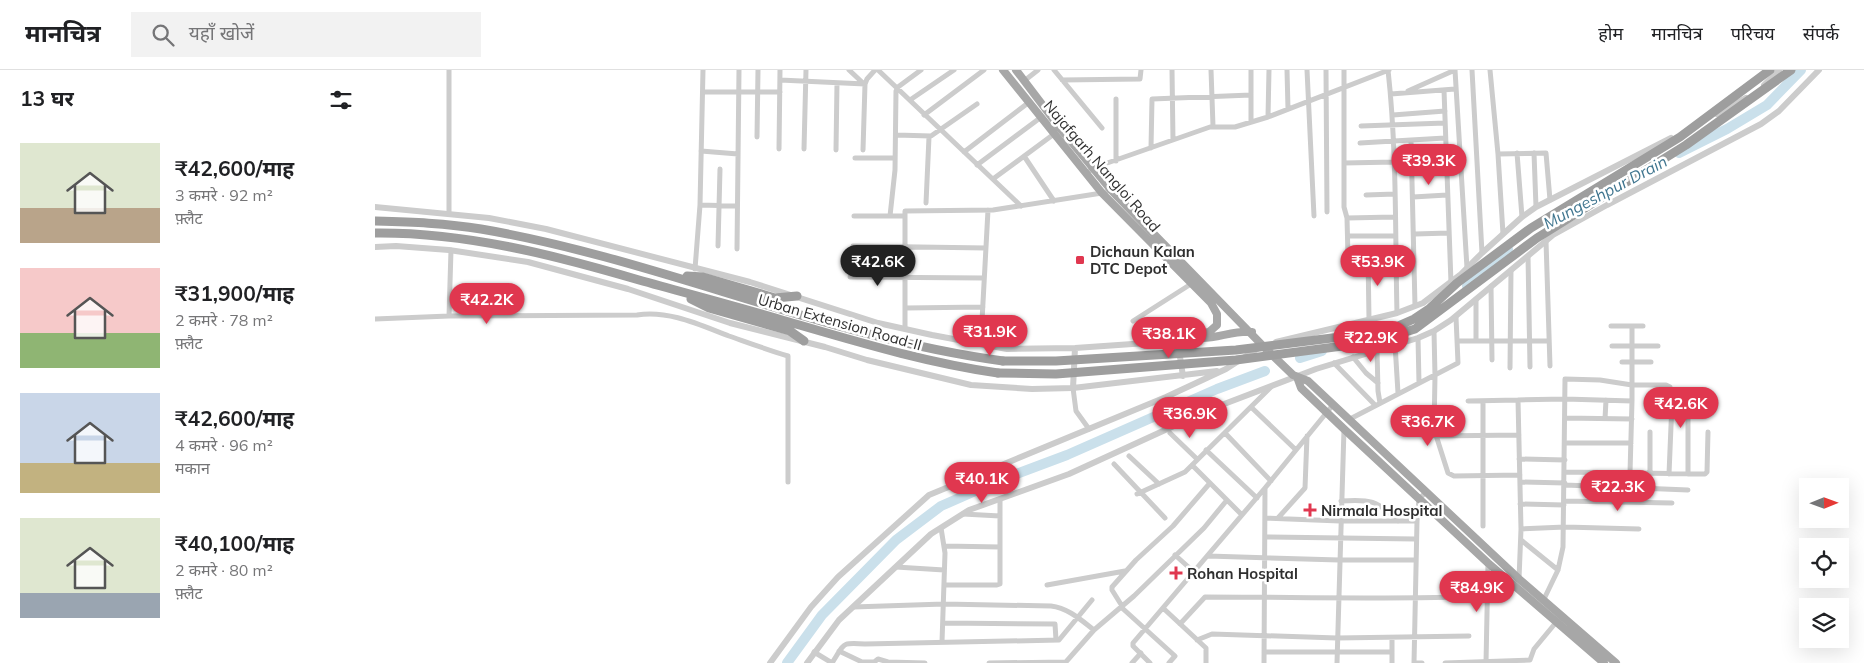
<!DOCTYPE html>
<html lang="hi">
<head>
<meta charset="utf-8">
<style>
  :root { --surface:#fff; --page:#f2f2f2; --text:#202124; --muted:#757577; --line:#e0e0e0; --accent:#e0374f }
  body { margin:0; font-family:Mulish,"Noto Sans Devanagari",sans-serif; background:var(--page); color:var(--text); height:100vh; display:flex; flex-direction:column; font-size:19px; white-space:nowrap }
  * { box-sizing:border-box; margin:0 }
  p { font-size:16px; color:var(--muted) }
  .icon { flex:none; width:28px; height:28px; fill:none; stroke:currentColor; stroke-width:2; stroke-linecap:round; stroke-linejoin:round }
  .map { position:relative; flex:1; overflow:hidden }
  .sheet { display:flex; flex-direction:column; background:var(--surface); width:375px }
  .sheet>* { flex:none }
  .needle { width:32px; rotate:89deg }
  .controls { position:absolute; left:1424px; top:408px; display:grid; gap:10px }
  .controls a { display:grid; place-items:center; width:50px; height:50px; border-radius:0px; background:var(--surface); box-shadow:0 5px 20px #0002; font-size:25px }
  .price { position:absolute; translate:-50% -42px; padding:0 11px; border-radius:18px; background:var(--accent); color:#fff; font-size:16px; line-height:32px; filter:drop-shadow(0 1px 2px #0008) }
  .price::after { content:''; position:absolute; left:50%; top:30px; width:15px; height:11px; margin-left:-8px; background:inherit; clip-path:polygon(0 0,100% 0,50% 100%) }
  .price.active { background:#222; color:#fff }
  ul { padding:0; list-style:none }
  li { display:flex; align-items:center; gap:15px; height:125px; padding:0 20px }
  li span { display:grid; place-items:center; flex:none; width:140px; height:100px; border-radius:0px; color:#555 }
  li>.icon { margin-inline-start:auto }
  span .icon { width:60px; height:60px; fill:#fffc; stroke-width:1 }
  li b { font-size:21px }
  h2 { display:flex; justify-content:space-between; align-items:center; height:60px; padding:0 20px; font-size:21px }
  header { display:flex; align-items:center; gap:30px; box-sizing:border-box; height:70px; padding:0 25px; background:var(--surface); border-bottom:1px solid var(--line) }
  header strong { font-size:24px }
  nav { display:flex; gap:28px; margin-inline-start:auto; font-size:18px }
  .search { width:350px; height:45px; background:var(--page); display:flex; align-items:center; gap:12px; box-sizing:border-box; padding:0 18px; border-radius:0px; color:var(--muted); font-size:19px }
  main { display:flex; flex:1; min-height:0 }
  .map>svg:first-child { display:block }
</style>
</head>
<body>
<header>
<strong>मानचित्र</strong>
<div class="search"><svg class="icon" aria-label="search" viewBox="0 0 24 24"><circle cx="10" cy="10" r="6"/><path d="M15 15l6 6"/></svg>यहाँ खोजें</div>
<nav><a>होम</a><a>मानचित्र</a><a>परिचय</a><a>संपर्क</a></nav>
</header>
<main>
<section class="sheet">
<h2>13 घर<svg class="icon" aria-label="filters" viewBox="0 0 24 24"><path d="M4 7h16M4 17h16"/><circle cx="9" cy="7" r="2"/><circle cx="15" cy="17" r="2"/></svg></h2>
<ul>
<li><span style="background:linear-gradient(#dfe7d0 65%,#b9a48a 0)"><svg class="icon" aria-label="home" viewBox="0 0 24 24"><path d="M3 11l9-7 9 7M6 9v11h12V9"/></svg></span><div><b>₹42,600/माह</b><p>3 कमरे · 92 m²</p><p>फ़्लैट</p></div></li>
<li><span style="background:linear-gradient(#f6c9c9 65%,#8fb573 0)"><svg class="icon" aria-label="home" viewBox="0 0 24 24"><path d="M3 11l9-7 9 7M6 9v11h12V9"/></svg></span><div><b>₹31,900/माह</b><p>2 कमरे · 78 m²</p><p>फ़्लैट</p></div></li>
<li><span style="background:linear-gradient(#c9d6e8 70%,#c2b280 0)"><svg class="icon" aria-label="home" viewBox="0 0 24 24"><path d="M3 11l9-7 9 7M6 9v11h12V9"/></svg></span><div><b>₹42,600/माह</b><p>4 कमरे · 96 m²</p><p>मकान</p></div></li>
<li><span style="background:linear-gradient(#dfe7d0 75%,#9aa5b1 0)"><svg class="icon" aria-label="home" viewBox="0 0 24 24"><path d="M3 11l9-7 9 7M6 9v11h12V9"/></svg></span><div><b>₹40,100/माह</b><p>2 कमरे · 80 m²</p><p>फ़्लैट</p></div></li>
</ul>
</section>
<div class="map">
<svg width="1489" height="593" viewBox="0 0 1489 593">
  <rect width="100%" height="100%" fill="#fff"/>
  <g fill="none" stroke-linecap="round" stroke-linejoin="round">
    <path stroke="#cae0eb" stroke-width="10" d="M1304,83L1352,59L1392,35L1426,0
      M1201,134L1242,114
      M1092,216L1133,179
      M925,288L947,281
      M412,593L447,545L521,470L566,436L623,411L692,385L842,319L890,301"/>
    <path stroke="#ccc" stroke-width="5" d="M474,0L489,14
      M503,0L646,136
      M679,0L727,58
      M797,0L798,70
      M836,0L838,56
      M876,0V52
      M912,0L913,39
      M932,0L939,146
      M951,0L952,142
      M969,0V137L972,148L973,186L1020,187
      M1013,0C1022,81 1020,162 1022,243
      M1080,0L1092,198
      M1097,0L1107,183
      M1115,0L1123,84L1128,164
      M405,10L490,14
      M687,10L765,9L766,0
      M649,11L663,0
      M1069,20L1076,213
      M1033,21L1080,0
      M328,22H405
      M1016,24L1080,19
      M535,30L579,0
      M549,45L609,0
      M1018,45L1070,41
      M893,47L894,0
      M986,56L1070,53
      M521,65L556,66L602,34
      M382,67L383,0
      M1036,70L1070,68
      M985,73L1036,70L1040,236
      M776,78L777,29L876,25
      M404,79L405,0
      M429,79L431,0
      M461,80L462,13
      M488,80L490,14L492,9L500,0
      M326,81L363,84
      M589,82L653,33
      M1142,83L1147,147
      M1159,83L1161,137
      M1123,84L1171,83L1175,130
      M649,86L679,131
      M480,88H520
      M741,91V29
      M969,93L1020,92
      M602,95L665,48
      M711,104L718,98L835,57H860L893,47L1014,0
      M618,109L679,64
      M991,125L1020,124
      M1038,127L1072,125
      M551,133L554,67
      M325,135L362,136
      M74,143V0
      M479,146H529
      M515,146L520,100L521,21L523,17L546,0
      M972,148L1019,147
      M1040,164L1074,163
      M973,166H1020
      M1171,171L1175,296
      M343,176L345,99
      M478,176L611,178
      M362,179L364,0
      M993,186L994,249
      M1153,186L1155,297
      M320,199L325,135L328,0
      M475,207L609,208
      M1116,216L1117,290
      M1101,229V271
      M531,238L608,237
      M74,246L76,180
      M0,249L74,246L262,245C294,240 325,255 354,266C374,273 393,280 413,286V412
      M607,251L613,140
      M758,251L816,214
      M1236,256H1268
      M530,259V141L618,140L727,123L736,120
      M1059,261L1060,306L1059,359L1073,403L1079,406L1145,405
      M1043,268L1044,313
      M1082,271H1174
      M1020,274L1023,323
      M1237,276H1283
      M1002,280L1003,321L1005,333
      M978,287L991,303L1003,313
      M1247,292H1276
      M959,293L1000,335
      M1135,298L1136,200
      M698,318L701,341L714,359
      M1093,331L1143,330
      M1108,331V456
      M876,337L921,380
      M1190,348L1257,349
      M1230,349L1231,330
      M973,350L1083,293L1081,247
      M795,363L822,389
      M850,363L896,411
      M1060,366L1144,365
      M1190,373H1256
      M831,380L882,428
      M754,386L784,414
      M1144,389L1190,390
      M739,394L790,448
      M817,395L867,445
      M1190,402L1330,404L1332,402L1333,362
      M1255,403L1257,331V256
      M1275,403V362
      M1313,404V335
      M1145,412L1190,413
      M1190,415L1313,420
      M762,424L810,402L896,317
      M966,431C995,429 1002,430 1023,451
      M1189,431L1297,433
      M1145,434L1189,435
      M588,444L625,446
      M890,448L965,451H1042
      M903,448L930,418L932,366
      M566,458L570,483L567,572
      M1146,459L1190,457L1264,459
      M890,467L1040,469
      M1146,470L1183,500
      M569,476L625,477
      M800,485L819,502
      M833,486L964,490H1040
      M521,497L569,500
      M1144,509L1146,459L1143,330L1190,329L1257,331
      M569,515H622L625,514V429
      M672,515L750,501
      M1169,529L1183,500L1188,477L1190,309L1225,310L1257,315H1291L1295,317L1297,332L1294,404
      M747,536L737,520V517L761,490L798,456L835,413
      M478,537L569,534L676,536C693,538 706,550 719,560
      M746,537L800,586L794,593
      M788,538L831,578V593
      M568,553L680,554L681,570
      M805,554L830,527C925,527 1019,530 1113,526
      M822,570L837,564L962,568L1094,566
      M464,581L487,592H499
      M439,582L457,593
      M889,582H1017
      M457,593C470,573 466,572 490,574L684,570L717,530
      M498,593L503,589L513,592L550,593
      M614,593L690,592
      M690,593L719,560L759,526L829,458L852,430
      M757,593L766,583
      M775,593L758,576V573L890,418L957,336
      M889,593L890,419
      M962,593L969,359
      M1017,593V568
      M1039,593L1042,451L1044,429L1051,422
      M1039,593H1047
      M1070,593L1155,590L1159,579L1183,550
      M1111,593L1113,493"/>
    <path stroke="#ccc" stroke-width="6" d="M1389,15L1404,0
      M1342,44L1371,28
      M0,137L114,148L171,159L375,212L503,253L557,265L632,279L700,278L772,273L816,265
      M0,177L21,176L74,180L153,192L253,219L355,253L450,277L492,290L596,315L657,319L698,318L842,301
      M802,268L808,306
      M901,272L1022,243L1048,233L1085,205L1107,183L1147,147L1161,137L1296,68
      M698,318L700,278
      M395,593L436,537L463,507L554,425L791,327L851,299L882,279
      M432,593L464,550L556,464L594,440L694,404L836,339L941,299L1043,268L1059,261L1076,250L1178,165L1232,135L1386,54L1404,41L1444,0"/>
    <path stroke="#a7a7a7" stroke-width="8" d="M628,0L727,123L836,233L842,244V255L834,262L816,265
      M641,0L685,58L736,120L890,278L918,305L933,311L1144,509L1241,593
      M825,268C842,269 859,260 877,262
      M922,307L926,318L969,359L1113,493L1229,593"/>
    <path stroke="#9e9e9e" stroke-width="9" d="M0,151C35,152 71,153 106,159C283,189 449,267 628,291
      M0,163C90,162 179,185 264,210C314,224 364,237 414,252C483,272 552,293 623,303
      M312,206L328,207L400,228L422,226
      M316,229L334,238L415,261L429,271"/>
    <path stroke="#9e9e9e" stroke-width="9" d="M628,291H681L861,280L997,263L1023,256L1039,249L1054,239L1082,213L1156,158L1305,67L1395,0
      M623,303L681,304L861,290L998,272L1040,259L1162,168L1311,75L1416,0"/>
  </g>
  <g fill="#e0374f" stroke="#fff" stroke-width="2">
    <rect x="700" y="185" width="10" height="10" rx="2.5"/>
    <path d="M932.5 432.5h5v5h5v5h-5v5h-5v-5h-5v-5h5z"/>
    <path d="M798.5 495.5h5v5h5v5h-5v5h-5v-5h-5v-5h5z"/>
  </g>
  <g text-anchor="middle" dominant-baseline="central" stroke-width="5" stroke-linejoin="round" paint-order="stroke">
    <g font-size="15" fill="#2f2f2f" stroke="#fff">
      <text transform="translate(727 96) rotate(49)">Najafgarh Nangloi Road</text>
      <text transform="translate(465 252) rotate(16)">Urban Extension Road-II</text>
    </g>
    <g font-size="15" font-weight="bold" fill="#2f2f2f" stroke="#fff" text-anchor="start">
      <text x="715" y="181">Dichaun Kalan<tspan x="715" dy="17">DTC Depot</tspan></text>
      <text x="946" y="440">Nirmala Hospital</text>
      <text x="812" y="503">Rohan Hospital</text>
    </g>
    <g font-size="16" font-style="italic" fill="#3f758f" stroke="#fff">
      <text transform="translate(1230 122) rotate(-28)">Mungeshpur Drain</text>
    </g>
  </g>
</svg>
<div class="controls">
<a><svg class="needle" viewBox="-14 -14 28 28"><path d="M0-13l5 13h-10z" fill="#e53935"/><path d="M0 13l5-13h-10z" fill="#757577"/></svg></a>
<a><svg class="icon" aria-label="locate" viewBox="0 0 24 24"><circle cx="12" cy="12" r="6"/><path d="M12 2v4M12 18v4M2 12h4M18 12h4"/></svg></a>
<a><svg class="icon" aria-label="layers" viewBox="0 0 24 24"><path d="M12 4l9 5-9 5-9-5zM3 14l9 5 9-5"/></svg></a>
</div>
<b class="price" style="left:1054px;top:116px">₹39.3K</b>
<b class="price active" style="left:503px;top:217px">₹42.6K</b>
<b class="price" style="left:1003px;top:217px">₹53.9K</b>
<b class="price" style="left:112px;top:255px">₹42.2K</b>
<b class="price" style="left:615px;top:287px">₹31.9K</b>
<b class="price" style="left:794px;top:289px">₹38.1K</b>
<b class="price" style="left:996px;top:293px">₹22.9K</b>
<b class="price" style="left:1306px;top:359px">₹42.6K</b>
<b class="price" style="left:815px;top:369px">₹36.9K</b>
<b class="price" style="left:1053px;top:377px">₹36.7K</b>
<b class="price" style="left:607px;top:434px">₹40.1K</b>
<b class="price" style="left:1243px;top:442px">₹22.3K</b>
<b class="price" style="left:1102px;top:543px">₹84.9K</b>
</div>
</main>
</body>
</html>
